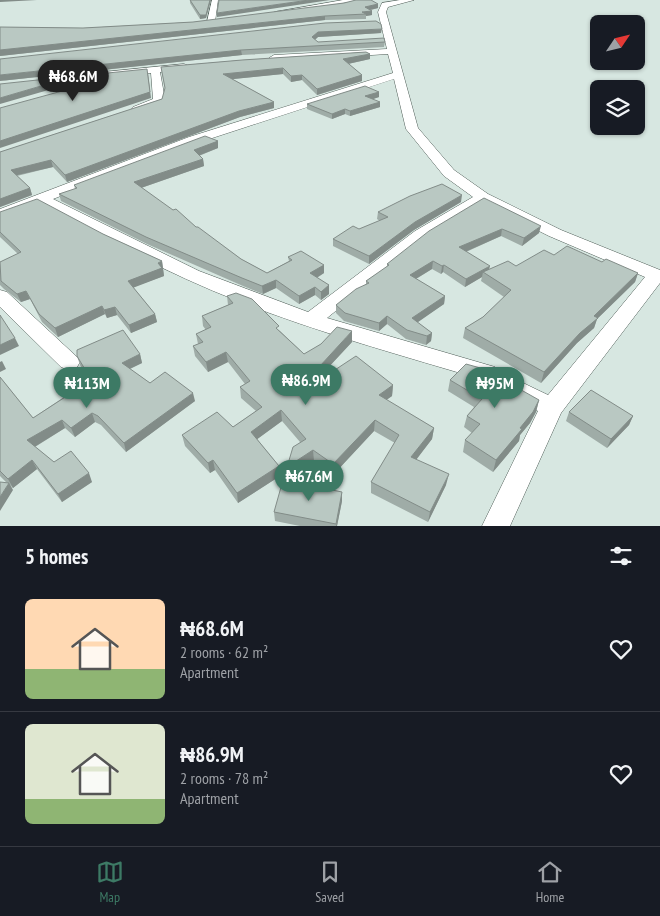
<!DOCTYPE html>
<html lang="en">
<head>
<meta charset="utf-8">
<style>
  :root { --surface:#171b24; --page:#242831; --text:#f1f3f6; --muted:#9ea1a6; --line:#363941; --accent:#3d7a65 }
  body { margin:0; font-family:"PT Sans Narrow",sans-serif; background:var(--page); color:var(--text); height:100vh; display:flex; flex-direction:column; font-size:19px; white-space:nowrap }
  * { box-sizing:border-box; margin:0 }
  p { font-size:16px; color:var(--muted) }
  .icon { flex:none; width:28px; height:28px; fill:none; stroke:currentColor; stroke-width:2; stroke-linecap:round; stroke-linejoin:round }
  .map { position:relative; height:526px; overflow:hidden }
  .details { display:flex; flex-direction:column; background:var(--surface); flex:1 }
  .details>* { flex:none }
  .needle { width:32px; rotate:55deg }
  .fabs { position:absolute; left:590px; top:15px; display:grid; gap:10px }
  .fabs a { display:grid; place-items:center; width:55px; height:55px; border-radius:8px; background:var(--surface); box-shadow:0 1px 4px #0004; font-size:25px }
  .price { position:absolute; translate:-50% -42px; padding:0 11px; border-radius:18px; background:var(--accent); color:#fff; font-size:16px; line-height:32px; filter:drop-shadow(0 1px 2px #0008) }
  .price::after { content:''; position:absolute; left:50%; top:30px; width:15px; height:11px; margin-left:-8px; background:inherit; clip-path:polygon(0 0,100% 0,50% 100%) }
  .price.current { background:#222; color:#fff }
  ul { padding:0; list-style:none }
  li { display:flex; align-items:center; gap:15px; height:125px; padding:0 25px }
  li+li { border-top:1px solid var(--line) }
  li span { display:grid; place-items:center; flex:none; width:140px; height:100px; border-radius:8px; color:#555 }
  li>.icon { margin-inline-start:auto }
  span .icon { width:60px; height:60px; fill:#fffc; stroke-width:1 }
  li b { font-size:21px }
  h2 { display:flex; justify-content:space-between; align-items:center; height:60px; padding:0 25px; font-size:21px }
  .dock { display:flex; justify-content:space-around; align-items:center; height:70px; border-top:1px solid var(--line); background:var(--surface); font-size:14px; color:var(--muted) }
  .dock a { display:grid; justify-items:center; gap:2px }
  .dock .current { color:var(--accent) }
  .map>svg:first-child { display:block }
</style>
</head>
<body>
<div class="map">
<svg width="660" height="526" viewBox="0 0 660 526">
  <rect width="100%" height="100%" fill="#d7e7e1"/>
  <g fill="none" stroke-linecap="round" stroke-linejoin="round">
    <defs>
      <path id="minor" d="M212,0H218L215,22L211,24L207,22Z
        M343,0H360L279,14L275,12Z
        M400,0H414L388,7L386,12L418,128L454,170L488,194L561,230L660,270V283L561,413L510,526H482L538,411L511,396L508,390L511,384L519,381L548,395L645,277L549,236L483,203L427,237L327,318L495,367L498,373L495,379L487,381C404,356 319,333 238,301C169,274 104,239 40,204L0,219V209L189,137L393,73L388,54L274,61L269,58L274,55L387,49L378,12L382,3ZM394,79L406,129L444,176L473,197L415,231L308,312L199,271L53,199L197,143Z
        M184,64L187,65V69L160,72L164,94L162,103L137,112L131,109L133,107L153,99L151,73L53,83L48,80L53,77Z
        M0,290L7,292L77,357L80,362L77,367L69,370L61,367L0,307Z"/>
    </defs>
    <use href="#minor" stroke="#4f5d57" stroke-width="1"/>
    <use href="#minor" fill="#fff" fill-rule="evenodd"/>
  </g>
  <path fill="#9faca7" d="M190,0H211L206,18L200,19L190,3Z
    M378,4V8L371,10L372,11V15L366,16V19L325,20L0,56V27L83,28L193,22Z
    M325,23L381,33L318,37L315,40L318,42H385L384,47L242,55L0,81Z
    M366,52L370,54V59L348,64L362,75V81L317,95L302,80L291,82L283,74L232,79L274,102V108L240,117L67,182L53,167L17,176L30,188L32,195L0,207V152L162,99L165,88L161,67L242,60Z
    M379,92V97L372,99L380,107L350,116L345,114L332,119L307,109V104Z
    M218,141V148L199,156L203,159L204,166L141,188L241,259L267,273L289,261L288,257L324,265V273L317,278L329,285V294L321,300L315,295L299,304L276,288L263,294L243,286L147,244L61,201L59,194L75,189L74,185Z
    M484,198L539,233L522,246L501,236L466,252L489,269L516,266L554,255L602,262L638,273L635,282L597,319L594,328L577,343L541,383L463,338L465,328L483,317L504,297L481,281L482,277L465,287L443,272L441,274L432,269L416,279L445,296L444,304L417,322L432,333L431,341L426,345L406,339L387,324L379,331L344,321L336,313V305L366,284V281L387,267V264Z
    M461,202L414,230L369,264L333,246V239L380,221L377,219L378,212Z
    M0,212L103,234L162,261L164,276L133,287L155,314L157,322L131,333L117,315L107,318L105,314L58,337L42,322L30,299L21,302L4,289L0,285V262L18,254L0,237Z
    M227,296L280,331L304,354L352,342L312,385H393L392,396L386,400L434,428L432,439L416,459L446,485L428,522L371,493V482L395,443L374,431L333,475L314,461L288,477L300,442L282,421L257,439L279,466L280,476L238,503L215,470L210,473L185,446L182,435L233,427L256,411L241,398L240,387L245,384L228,362L208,372L195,356L193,346L198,344L196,334L206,330L203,326L202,316L228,305Z
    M140,354L142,363L130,369L150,383L195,401L126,452L101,425L95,422L75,437L65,428L35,447L54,462L92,482L62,502L37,469L13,488L10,485L13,490L7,483L0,476V377L33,418L76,389L75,388L71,379L84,372L80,365L77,356Z
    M450,380L539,400L536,412L530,423L520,435L519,441L493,472L463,452L465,440L472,433L464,427L467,416L474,407L448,391Z
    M569,412L633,416L629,425L607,448L566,421Z
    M342,492V501L337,526H300L275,521L274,512Z"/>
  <path fill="#828c88" d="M0,0H37L0,2Z
    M210,0H211L206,18L200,19V15Z
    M309,0H330L217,17V13Z
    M378,4V8L365,11V7Z
    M372,11V15L366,16V14L362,12Z
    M325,16V20L0,56V50Z
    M382,29L381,33L318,37L312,42V37L318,32Z
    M241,50L242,55L0,81V75Z
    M370,54V59L343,65V59Z
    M283,68V74L224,80L223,74Z
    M148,74L151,98L0,148V141Z
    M302,75V80L291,82V76Z
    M362,75V81L317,95V89Z
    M75,76L76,82L0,104V98Z
    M379,92V97L365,102V96Z
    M274,102V108L240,117L67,182L65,175L239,111Z
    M380,102V107L350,116V111Z
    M345,109V114L332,119V114Z
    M218,141V148L195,157L194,150Z
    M203,159L204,166L135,190L134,182Z
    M51,160L53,167L13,176L11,170Z
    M30,188L32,195L0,207V199Z
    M462,195L461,202L414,230L369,264V256L415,222Z
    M541,226L539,233L522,246L524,238Z
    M502,229L501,236L458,255L459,247Z
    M162,261L164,276L130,289L128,281Z
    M433,261L432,269L409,283L410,275Z
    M324,265V273L311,281L310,273Z
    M444,265L443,272L441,274L442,266Z
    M490,266L488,274L483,272L482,277L465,287L466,279Z
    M638,273L635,282L597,319L594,328L577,343L541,383L544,372L594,316Z
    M276,280V288L263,294L262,286Z
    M329,285V294L321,300V292Z
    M315,287V295L299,304V296Z
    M26,291L30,299L21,302L17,294Z
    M445,296L444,304L411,327L412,318Z
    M102,306L105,314L58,337L55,328Z
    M115,307L117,315L107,318L104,310Z
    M155,314L157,322L131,333L129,325Z
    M387,316V324L379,331V323Z
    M352,331V342L298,400V390Z
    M432,333L431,341L426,345L427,336Z
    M15,338L19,346L0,355V345Z
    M226,352L228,362L208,372L206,362Z
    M140,354L142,363L125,371L122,363Z
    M2,361L6,369L0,372V362Z
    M393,385L392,396L378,406L379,395Z
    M193,393L195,401L126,452L124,443Z
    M539,400L536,412L530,423L520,435L519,441L493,472L496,460Z
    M281,410L282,421L252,443L251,432Z
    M92,413L95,422L75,437L71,428Z
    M633,416L629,425L607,448L611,439Z
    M62,420L65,428L31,449L27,440Z
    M375,420L374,431L333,475V464Z
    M434,428L432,439L410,468L411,457Z
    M313,450L314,461L288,477L287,467Z
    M32,460L37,469L13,488L8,479Z
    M213,460L215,470L210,473L208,463Z
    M279,466L280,476L238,503L237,493Z
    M89,473L92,482L62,502L58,494Z
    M449,474L446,485L428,522L430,512Z
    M9,483L13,490L0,511V497Z
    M342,492V501L337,526H336Z"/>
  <path fill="#b9c8c2" stroke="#828c88" d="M190,0H210L206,15H200Z
    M219,0H309L217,13Z
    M356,0H371L378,4L365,7L372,11L362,12L366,14L325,16L0,50V27L83,28L193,22L344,3Z
    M376,21L381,24L382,29L318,32L312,37L318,42L384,38L385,42L241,50L0,75V59L325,23Z
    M366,52L370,54L343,59L362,75L317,89L302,75L291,76L283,68L223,74L274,102L239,111L65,175L51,160L11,170L30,188L0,199V152L162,99L165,88L161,67L242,60Z
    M147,69L150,92L0,141V108L73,88L90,79L88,75Z
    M75,76L0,98V84Z
    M365,86L379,92L365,96L380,102L350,111L345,109L332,114L307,104Z
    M205,136L218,141L194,150L203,159L134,182L173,210L176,209L196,227H198L241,259L267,273L292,260L288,257L301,251L324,265L310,273L329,285L321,292L315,287L299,296L276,280L262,286L242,278L146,237L59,194L77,188L74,185Z
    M442,184L462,195L415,222L369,256L333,239L353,226L359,229L388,217L378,212L410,196Z
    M484,198L541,226L524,238L502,229L459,247L490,266L466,279L444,265L442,266L433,261L410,275L445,296L412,318L432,333L427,336L407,330L387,316L379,323L345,313L336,305L356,289L369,283L366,281L389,265L387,264L429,231Z
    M37,199L103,234L162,261L158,263L162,268L128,281L155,314L129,325L115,307L104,310L102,306L55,328L39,314L26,291L17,294L1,281L0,262L21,252L0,232V212Z
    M567,246L602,262L606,259L638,273L594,316L598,318L580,333L544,372L465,328L483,317L511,290L483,272L508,261L516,266L544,250L554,255Z
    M236,293L252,299L279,326L276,328L304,354L321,344L337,327L352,331L298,390L300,393L356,356L393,385L379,395L434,428L411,457L449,474L430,512L371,482L399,435L375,420L333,464L313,450L287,467L293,447L306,439L281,410L251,432L279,466L237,493L213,460L208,463L182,435L217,412L233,427L262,407L240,387L250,381L226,352L206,362L193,346L203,342L196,334L211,327L202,316L233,303L227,296Z
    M0,315L15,338L0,345Z
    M123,330L140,354L122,363L150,383L165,372L193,393L124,443L98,416L92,413L71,428L62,420L27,440L54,462L71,451L89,473L58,494L32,460L8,479L0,471V377L33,418L79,388L71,379L86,371L77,356V350Z
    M466,364L484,369L539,400L533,412L520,428L522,429L496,460L465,440L480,424L467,416L482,399L450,380Z
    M591,390L633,416L611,439L569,412Z
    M283,480L342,492L336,524L274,512Z
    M0,482L9,483L0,497Z"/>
</svg>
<div class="fabs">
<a><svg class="needle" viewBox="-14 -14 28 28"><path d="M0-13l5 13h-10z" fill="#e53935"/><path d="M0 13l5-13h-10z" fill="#9ea1a6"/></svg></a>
<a><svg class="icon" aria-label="layers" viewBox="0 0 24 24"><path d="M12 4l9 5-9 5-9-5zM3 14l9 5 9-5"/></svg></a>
</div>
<b class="price current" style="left:73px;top:102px">₦68.6M</b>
<b class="price" style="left:306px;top:406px">₦86.9M</b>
<b class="price" style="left:87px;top:409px">₦113M</b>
<b class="price" style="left:495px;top:409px">₦95M</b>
<b class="price" style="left:309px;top:502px">₦67.6M</b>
</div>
<section class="details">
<h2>5 homes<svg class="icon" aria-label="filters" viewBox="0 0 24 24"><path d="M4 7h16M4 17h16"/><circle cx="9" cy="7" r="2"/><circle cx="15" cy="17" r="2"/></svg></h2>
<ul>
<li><span style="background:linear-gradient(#ffd9b3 70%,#8fb573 0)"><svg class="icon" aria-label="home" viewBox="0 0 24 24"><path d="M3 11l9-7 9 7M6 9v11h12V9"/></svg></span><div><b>₦68.6M</b><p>2 rooms · 62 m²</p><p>Apartment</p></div><svg class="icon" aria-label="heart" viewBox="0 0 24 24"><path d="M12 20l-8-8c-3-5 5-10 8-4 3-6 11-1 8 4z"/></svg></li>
<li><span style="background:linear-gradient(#dfe7d0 75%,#8fb573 0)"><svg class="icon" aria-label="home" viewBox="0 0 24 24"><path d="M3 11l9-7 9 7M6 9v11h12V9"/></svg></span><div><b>₦86.9M</b><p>2 rooms · 78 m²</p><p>Apartment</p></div><svg class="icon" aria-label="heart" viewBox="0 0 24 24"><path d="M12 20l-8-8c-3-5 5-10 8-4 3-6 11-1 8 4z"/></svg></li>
</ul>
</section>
<nav class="dock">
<a class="current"><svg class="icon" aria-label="map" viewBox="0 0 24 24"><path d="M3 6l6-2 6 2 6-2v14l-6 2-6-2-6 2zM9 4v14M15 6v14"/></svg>Map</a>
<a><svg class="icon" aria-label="saved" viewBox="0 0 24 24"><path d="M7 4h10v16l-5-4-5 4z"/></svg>Saved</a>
<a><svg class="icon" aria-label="home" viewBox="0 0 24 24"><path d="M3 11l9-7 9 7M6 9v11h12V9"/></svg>Home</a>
</nav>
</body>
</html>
